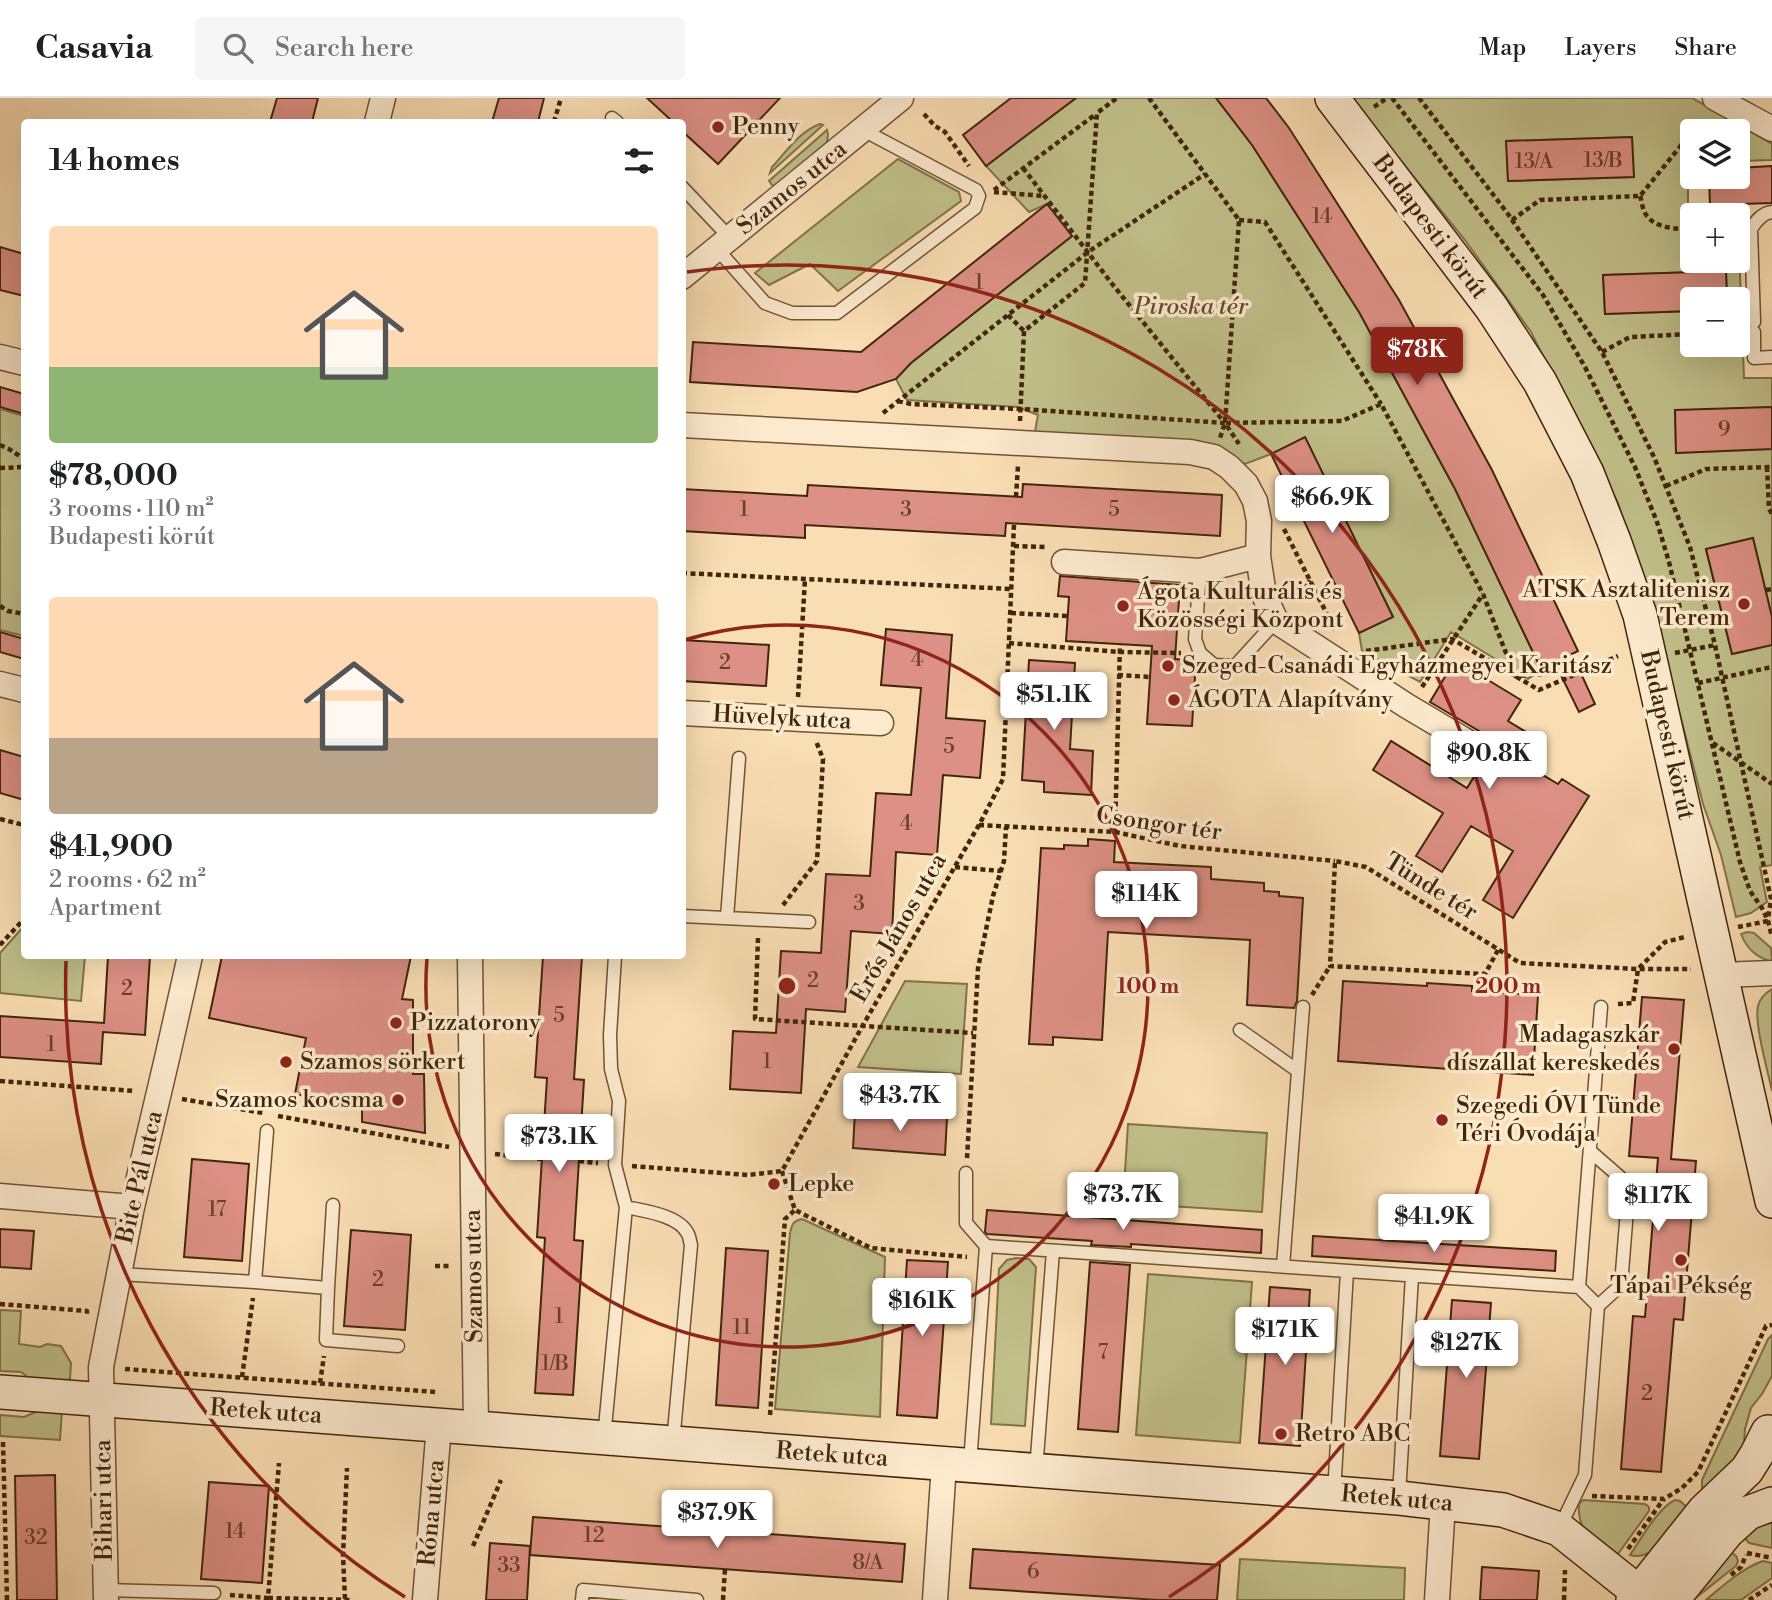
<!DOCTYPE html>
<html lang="en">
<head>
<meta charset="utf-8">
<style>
  :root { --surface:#fff; --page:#f6f6f6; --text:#202124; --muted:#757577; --line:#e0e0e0; --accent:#8f2418 }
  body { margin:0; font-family:"Libre Bodoni",serif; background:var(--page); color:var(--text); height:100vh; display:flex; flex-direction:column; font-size:26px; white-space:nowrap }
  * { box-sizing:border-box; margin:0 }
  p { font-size:23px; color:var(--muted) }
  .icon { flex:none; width:38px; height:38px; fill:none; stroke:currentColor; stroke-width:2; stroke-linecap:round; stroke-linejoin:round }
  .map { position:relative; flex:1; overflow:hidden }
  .drawer { position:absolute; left:21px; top:21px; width:665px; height:840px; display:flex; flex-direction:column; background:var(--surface); border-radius:7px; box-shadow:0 7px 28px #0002 }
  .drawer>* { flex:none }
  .fabs { position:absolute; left:1680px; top:21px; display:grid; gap:14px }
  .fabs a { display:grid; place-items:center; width:70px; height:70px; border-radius:7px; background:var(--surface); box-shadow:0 7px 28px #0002; font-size:35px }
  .price { position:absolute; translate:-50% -60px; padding:0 16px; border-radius:7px; background:#fff; color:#222; font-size:23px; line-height:46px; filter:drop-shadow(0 2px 4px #0008) }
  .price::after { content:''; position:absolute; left:50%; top:42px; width:21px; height:16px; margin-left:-10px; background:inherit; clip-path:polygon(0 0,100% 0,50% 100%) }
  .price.active { background:var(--accent); color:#fff }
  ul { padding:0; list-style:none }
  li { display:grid; align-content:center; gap:14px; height:371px; padding:0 28px }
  li span { display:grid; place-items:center; height:217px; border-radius:7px; color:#555 }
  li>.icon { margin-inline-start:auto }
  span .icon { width:126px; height:126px; fill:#fffc; stroke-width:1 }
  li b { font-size:30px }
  h2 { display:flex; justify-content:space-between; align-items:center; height:84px; padding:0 28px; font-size:30px }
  header { display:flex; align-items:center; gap:42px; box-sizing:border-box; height:98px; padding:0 35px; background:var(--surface); border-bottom:2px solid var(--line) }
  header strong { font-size:33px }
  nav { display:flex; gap:38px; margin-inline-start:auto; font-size:24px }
  .search { width:490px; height:63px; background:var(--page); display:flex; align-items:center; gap:18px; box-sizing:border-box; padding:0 24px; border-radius:7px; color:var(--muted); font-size:26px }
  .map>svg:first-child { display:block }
</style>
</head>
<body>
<header>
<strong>Casavia</strong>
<div class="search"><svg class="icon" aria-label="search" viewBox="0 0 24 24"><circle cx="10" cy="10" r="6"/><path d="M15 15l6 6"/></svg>Search here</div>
<nav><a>Map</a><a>Layers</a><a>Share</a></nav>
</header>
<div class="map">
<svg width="1772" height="1502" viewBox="0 0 1772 1502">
  <rect width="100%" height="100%" fill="#fadeb3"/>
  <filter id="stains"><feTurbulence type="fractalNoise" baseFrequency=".00286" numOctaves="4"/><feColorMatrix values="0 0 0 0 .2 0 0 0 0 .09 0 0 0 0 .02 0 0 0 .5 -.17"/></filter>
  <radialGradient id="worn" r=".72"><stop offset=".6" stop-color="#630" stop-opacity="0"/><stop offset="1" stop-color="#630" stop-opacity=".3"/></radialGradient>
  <path fill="#c1c08a" stroke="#82734a" stroke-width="2" fill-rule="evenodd" d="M1076,0H1216L1252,47L1359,214L1455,391L1541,571L1528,581L1451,534L1420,584L1362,553L1359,535L1393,518L1305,340L1271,356L1245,366L1207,347L1034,339L1038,317L1018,309L907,302L896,281L911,265L1072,138L1047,106L1029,114L986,68Z
    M1350,0H1692L1772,46V62L1738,63V33H1692V64L1688,65V124L1692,125V163H1738V125L1744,280H1772V309L1675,313L1676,355L1772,351V519L1753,440L1706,452L1732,556L1772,547V767L1760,769L1767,804L1751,815L1736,819L1721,757L1703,706L1656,523L1618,405L1531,234L1465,142ZM1632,39L1633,79L1508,83L1507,43ZM1726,173L1727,201H1738V247H1692V213L1605,216L1603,177Z
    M820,26L823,27L770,75L772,69C786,54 800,33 820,26Z
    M827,32L828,37L826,50L775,88L772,87L769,83Z
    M898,61L959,94L961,103L838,193L810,166L769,187L755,175Z
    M0,311L24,318V538L0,532Z
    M24,828V858H85L81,903L0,895V855Z
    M1747,834L1754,835L1771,850L1772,864C1756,859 1747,851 1741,836Z
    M905,883L967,886L961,976L858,969Z
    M1772,891V993C1768,974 1754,925 1758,908C1760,900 1765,895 1772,891Z
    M1128,1026L1267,1035L1262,1114L1123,1105Z
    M802,1121L885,1159L880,1319L775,1311L790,1135C792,1126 793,1123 802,1121Z
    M1016,1160L1029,1161L1036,1169L1025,1328L991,1326L999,1171L1007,1162Z
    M1148,1176L1252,1184L1240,1345L1136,1337Z
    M0,1212L21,1213L19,1246L40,1249L47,1246L61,1248L71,1265L70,1281L53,1285L33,1283L21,1274L0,1273Z
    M1772,1237V1278L1762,1296L1751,1310L1745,1331L1743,1356L1704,1399L1702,1392V1382L1768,1241Z
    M62,1312L60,1342L0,1338V1317L24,1319L38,1313Z
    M1583,1402L1645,1406L1649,1409V1413L1618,1456C1595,1442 1577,1437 1579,1406Z
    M1675,1402L1680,1403L1691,1413C1677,1428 1653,1465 1630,1457C1641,1441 1658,1410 1675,1402Z
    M1772,1415V1450L1749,1445L1738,1432Z
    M1724,1449L1736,1458L1738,1463L1736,1468L1693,1502Z
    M1240,1461L1405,1470L1404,1502H1237Z
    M1763,1463L1772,1465V1480L1741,1502H1706C1721,1489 1744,1469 1763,1463Z"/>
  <path fill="#dd9085" stroke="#42260a" stroke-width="2" d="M277,0H318L312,24H270Z
    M499,0H544L538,24H492Z
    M647,0H780L718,66L682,33V24H673Z
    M1011,0H1076L986,68L963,37Z
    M1216,0H1266L1289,30L1399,202L1492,372L1578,553L1572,556L1595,606L1579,614L1555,565L1541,571L1455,391L1359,214L1252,47Z
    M1632,39L1634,79L1508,83L1506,43Z
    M1772,68V105L1710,107L1709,79H1738V70Z
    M1047,106L1072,138L911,265L896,281L857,294L690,284L693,244L861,254Z
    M0,149L24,156V198L0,192Z
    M1726,173L1727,201H1692V213L1605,216L1603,177Z
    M0,289L24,296V316L0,309Z
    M1772,309V351L1676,355L1675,312Z
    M1305,339L1393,519L1359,535L1271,356Z
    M1023,386L1222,397L1220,438L1006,425L1005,438L805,427V440L682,433V391L807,398L808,387L1022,399Z
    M1753,440L1772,519V547L1732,556L1706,451Z
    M1060,478L1180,487L1175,561L1196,563L1192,628L1147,626L1152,548L1066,543L1069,499L1058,498Z
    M886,531L952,537L946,620L985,623L980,680L943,677L937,757L896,754L892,836L851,833L845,914L806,911L801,995L730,991L733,933L776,935L781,853L821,855L826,776L870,778L876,695L911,697L921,590L881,587Z
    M0,534L24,541V561L0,554Z
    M682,542L769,547L766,588L682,583Z
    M1029,562L1075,565L1070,651L1093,653L1091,697L1044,694V684L1022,682Z
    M1455,562L1521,602L1508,623L1531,637L1516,661L1558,686L1562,681L1589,698L1513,820L1483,802L1513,753L1471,728L1442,774L1416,758L1443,715L1373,672L1391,643L1467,690L1495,645L1479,633L1430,604Z
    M0,652L24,659V702L0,695Z
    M1088,741L1115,743L1114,764L1211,769V781L1264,785V793L1279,794V798L1303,800L1297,903L1294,910L1247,907L1250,842L1108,834L1102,942L1053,939V947L1029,946L1041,750L1064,751V747L1088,748Z
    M108,858H150L145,937L103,934L101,966L0,959V918L104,925Z
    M222,858H411L402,901L413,902V976H424L425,1035L362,1024V1009L295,996L306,940L209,920Z
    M543,858H582L574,981L584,982L574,1142L583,1143L573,1297L535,1295L545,1140L537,1139L547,980L535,979Z
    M1343,883L1427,888V885L1472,888V893L1538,897L1533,977L1338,963Z
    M1642,899L1684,902L1671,1061L1696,1063L1683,1222L1674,1221L1661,1374L1621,1371L1633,1218L1645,1219L1658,1060L1629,1058Z
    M855,1013L947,1020L945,1057L853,1050Z
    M192,1061L249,1066L242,1163L184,1159Z
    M987,1112L1262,1132L1261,1155L1131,1146V1149L1091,1147L1092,1143L987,1136L985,1134Z
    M0,1131L34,1133L31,1171L0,1169Z
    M351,1132L411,1137L405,1232L344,1228Z
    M1313,1138L1556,1153L1555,1173L1312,1158Z
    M726,1150L768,1153L758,1310L716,1307Z
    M907,1162L948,1164L937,1320L897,1317Z
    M1090,1164L1130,1167L1118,1334L1078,1331Z
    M1270,1189L1310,1192L1300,1348L1259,1345Z
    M1452,1202L1491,1205L1479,1361L1440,1358Z
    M55,1377L57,1502H17L15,1378Z
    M209,1384L269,1388L262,1485L201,1481Z
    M533,1419L905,1446L902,1484L530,1457Z
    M490,1445L530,1448L527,1502H486Z
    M973,1451L1220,1467L1217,1502H1158L970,1490Z
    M1482,1469L1539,1473L1537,1502H1480Z"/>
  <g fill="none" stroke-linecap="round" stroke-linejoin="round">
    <defs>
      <path id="lane" d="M612,20L617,24
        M682,89L730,140
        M717,151L765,205L792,215H837L975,110L979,98L976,92L863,32
        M1754,224L1751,131C1756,123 1762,115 1772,114
        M1754,234V260L1772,259
        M1200,473L1195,541L1200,555L1214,567L1235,568L1276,523
        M682,818L809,824
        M727,820L739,660
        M1240,932L1298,973
        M966,1075V1125L986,1148L970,1365
        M626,1109C644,1113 679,1117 688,1136C690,1140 690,1144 691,1147L673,1345
        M986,1148L1579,1189L1598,1208
        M1283,1168L1303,909
        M119,1176L255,1184L267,1033
        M255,1184L328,1190L326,1242L398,1248
        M1579,1189L1601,909
        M328,1190L333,1107
        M604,1340L626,1109L615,1067L619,1003L611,971L610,937L615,858
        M1036,1372L1053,1153
        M1334,1395L1347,1173
        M1399,1397L1412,1178
        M1559,1431L1585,1377L1598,1208L1621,1187L1629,1087L1590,1053
        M105,1492L214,1495
        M582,1502L583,1492L697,1502"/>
      <path id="street" d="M1715,0L1772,31
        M377,24L383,0
        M682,179L901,0
        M0,259L24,265
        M682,327L1190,354L1214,359L1229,369L1246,386L1255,403L1259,423L1258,458L1264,497L1276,523L1407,608L1471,646
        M1064,464L1200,473L1258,458
        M0,586L24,592
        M682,615L881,625
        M470,858L476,1330
        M1721,877L1772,875
        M0,1098L132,1109
        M106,1502L101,1269L132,1109L168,956L190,858
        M425,1502L439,1327
        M935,1502L944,1366
        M1437,1502L1443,1405"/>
      <path id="secondary" d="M1332,0L1491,209L1540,284L1587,375L1614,443L1640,517L1772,1103
        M0,1294L1334,1395L1399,1400L1503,1412L1559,1431L1648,1502
        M1633,1502L1704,1413L1747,1372L1757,1356L1768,1334
        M1672,1502L1727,1434L1748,1415L1772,1406"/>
    </defs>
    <use href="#lane" stroke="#705434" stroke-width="15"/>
    <use href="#street" stroke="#705434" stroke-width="27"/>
    <use href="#secondary" stroke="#42260a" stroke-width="36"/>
    <path stroke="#42260a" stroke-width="4.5" stroke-dasharray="5 3.5" stroke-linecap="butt" d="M1149,0L1239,122L1225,325L1220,340
      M1392,0L1543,197L1585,269L1635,369L1657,424L1669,464L1740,764L1750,793L1762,810L1768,823L1772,839
      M1419,0L1508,116L1602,254L1654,359L1690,449L1715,547L1771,801L1768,821
      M1374,9L1387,0
      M924,16L935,28L945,34L969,68
      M554,24L561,0
      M1023,70L1113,187L1224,324
      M994,92L1096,16
      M994,94L1044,98
      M1640,98C1642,103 1642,110 1645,115C1654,131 1677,131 1692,131
      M1239,122L1265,124L1381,306
      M1512,122L1540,102L1640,98L1696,29
      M1008,217L1024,233
      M1602,254L1630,239L1692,236
      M898,303L911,306L1021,311L1225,325L1239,346
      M883,315L1088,154L1205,76
      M1020,323L1024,233L1085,185L1097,15L1117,0
      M1226,325L1342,323L1381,306L1483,496L1515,578L1580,574
      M0,347L9,351L24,361
      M1767,369L1769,411L1772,416
      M0,370L24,369
      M1666,388L1706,371L1772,369
      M1016,399L1018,367
      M1284,431L1335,532
      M1014,448L1048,449
      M682,475L1012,491
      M1766,492L1772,491
      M1292,503L1310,482
      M0,508L8,513L24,516
      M1011,515L1068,518
      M1009,545L1120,554L1181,555
      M1366,553L1452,541L1539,592L1618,558
      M1675,555L1715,547
      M1118,577L1150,579
      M1698,585L1772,569
      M1422,589L1483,496
      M798,599L805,481
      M1713,645L1772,686
      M0,721L24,727
      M979,727L1115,734L1180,748L1335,763
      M1115,734L1120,546
      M955,769L1001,773
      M783,807L817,763L823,661L816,643
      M1738,829L1768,823
      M758,840L755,921L973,935
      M0,847L24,821
      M1498,852L1485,876L1330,868L1335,763L1366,769L1520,865L1638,871H1691
      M1312,897L1330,868
      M1618,906L1633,905L1638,871L1665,844L1685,839
      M0,983L135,993
      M182,1001L263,1015
      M278,1018L449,1049
      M495,1056L542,1061
      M967,1060L978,870L993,798L1004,763L1006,729
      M579,1063L598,1065
      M632,1068L748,1077L782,1073L863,927L979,727L1003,681L1014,426
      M782,1073L795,1112L871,1150L967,1159
      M435,1168H451
      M0,1206L87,1213V1216
      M125,1271L436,1294
      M242,1279L253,1200
      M320,1285L324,1258
      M770,1317L785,1121L795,1112
      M3,1344L7,1502
      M1592,1398L1664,1401L1682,1390L1698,1374L1766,1228L1772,1227
      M727,1433L729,1400
      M473,1448L501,1382
      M1628,1451L1663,1402
      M1747,1455L1772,1460
      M1731,1477L1741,1469L1746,1457
      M230,1497L268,1500L279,1365
      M268,1500L353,1502
      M345,1501L343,1457L347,1370
      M723,1502L725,1471
      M1564,1502L1565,1472
      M1749,1502L1772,1487"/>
    <use href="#lane" stroke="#fceace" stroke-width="12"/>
    <use href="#street" stroke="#fceace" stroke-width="24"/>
    <use href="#secondary" stroke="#fceace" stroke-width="33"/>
  </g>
  <g fill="none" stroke="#8f2418" stroke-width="3.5">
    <path d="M684 542A361 361 0 1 1 427 860"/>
    <path d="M405 1499A721 721 0 0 1 66 863M687 174A721 721 0 0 1 1169 1499"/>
  </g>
  <g fill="#8f2418" stroke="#fceace" stroke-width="2.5">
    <circle cx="718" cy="29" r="7"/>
    <circle cx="1744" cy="506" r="7"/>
    <circle cx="1123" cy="508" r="7"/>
    <circle cx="1168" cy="568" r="7"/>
    <circle cx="1174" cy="602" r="7"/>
    <circle cx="396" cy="925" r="7"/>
    <circle cx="1674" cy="951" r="7"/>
    <circle cx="286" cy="964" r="7"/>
    <circle cx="398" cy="1002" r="7"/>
    <circle cx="1442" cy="1022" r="7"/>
    <circle cx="774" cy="1086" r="7"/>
    <circle cx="1681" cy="1162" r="7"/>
    <circle cx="1281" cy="1336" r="7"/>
  </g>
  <g text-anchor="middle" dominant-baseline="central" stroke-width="7" stroke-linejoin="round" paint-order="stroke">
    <g font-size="21" fill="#694029">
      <text x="1603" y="63">13/B</text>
      <text x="1534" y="64">13/A</text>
      <text x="1322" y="119">14</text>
      <text x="979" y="185">1</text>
      <text x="1724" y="332">9</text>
      <text x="744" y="412">1</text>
      <text x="906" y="412">3</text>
      <text x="1114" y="412">5</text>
      <text x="917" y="562">4</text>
      <text x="725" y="565">2</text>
      <text x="949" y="649">5</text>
      <text x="906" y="726">4</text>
      <text x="859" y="806">3</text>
      <text x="813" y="883">2</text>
      <text x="127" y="891">2</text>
      <text x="559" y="918">5</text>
      <text x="51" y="947">1</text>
      <text x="767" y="964">1</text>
      <text x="217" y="1112">17</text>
      <text x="378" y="1182">2</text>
      <text x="559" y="1219">1</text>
      <text x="742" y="1230">11</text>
      <text x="1103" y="1255">7</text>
      <text x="555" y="1266">1/B</text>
      <text x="1647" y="1296">2</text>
      <text x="235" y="1434">14</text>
      <text x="594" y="1438">12</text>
      <text x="36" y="1440">32</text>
      <text x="868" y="1465">8/A</text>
      <text x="509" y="1468">33</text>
      <text x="1033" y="1474">6</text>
    </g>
    <g font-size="24" fill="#42260a" stroke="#fceace" text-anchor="start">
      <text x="732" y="29">Penny</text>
      <text x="1730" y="492" text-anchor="end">ATSK Asztalitenisz<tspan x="1730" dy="28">Terem</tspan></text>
      <text x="1137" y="494">Ágota Kulturális és<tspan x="1137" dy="28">Közösségi Központ</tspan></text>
      <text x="1182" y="568">Szeged-Csanádi Egyházmegyei Karitász</text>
      <text x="1188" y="602">ÁGOTA Alapítvány</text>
      <text x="410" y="925">Pizzatorony</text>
      <text x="1660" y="937" text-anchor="end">Madagaszkár<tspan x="1660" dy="28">díszállat kereskedés</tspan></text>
      <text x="300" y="964">Szamos sörkert</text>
      <text x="384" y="1002" text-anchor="end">Szamos kocsma</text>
      <text x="1456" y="1008">Szegedi ÓVI Tünde<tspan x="1456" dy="28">Téri Óvodája</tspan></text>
      <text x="788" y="1086">Lepke</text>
      <text x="1681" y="1188" text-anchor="middle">Tápai Pékség</text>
      <text x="1295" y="1336">Retro ABC</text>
    </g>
    <g font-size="24" fill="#42260a" stroke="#fceace">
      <text transform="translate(792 90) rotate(-39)">Szamos utca</text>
      <text transform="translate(1430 129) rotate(53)">Budapesti körút</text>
      <text transform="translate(782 620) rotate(3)">Hüvelyk utca</text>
      <text transform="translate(1667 637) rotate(77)">Budapesti körút</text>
      <text transform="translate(1159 726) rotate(8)">Csongor tér</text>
      <text transform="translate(1431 789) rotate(32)">Tünde tér</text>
      <text transform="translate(899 830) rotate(-60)">Erős János utca</text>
      <text transform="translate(140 1079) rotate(-77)">Bite Pál utca</text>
      <text transform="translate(474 1178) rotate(-91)">Szamos utca</text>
      <text transform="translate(266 1314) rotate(4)">Retek utca</text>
      <text transform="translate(832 1357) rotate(4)">Retek utca</text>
      <text transform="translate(1397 1401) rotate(5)">Retek utca</text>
      <text transform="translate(104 1402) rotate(-91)">Bihari utca</text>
      <text transform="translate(432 1415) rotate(-85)">Róna utca</text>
    </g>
    <g font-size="24" font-style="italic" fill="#624c2a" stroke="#fceace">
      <text x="1191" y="209">Piroska tér</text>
    </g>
  </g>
  <circle cx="787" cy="888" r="10" fill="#8f2418" stroke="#fceace" stroke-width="3.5"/>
  <g font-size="21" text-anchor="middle" font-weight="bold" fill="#8f2418" stroke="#fceace" stroke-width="7" stroke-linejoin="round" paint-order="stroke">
    <text x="1148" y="895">100 m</text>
    <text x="1508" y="895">200 m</text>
  </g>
  <rect width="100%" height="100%" filter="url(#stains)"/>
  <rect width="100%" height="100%" fill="url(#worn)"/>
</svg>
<div class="fabs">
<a><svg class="icon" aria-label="layers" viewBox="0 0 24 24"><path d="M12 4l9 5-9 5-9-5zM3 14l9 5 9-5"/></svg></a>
<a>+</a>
<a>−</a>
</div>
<b class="price active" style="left:1417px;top:289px">$78K</b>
<b class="price" style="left:1332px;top:437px">$66.9K</b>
<b class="price" style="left:1054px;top:634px">$51.1K</b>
<b class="price" style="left:1489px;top:693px">$90.8K</b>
<b class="price" style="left:1146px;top:833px">$114K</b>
<b class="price" style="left:900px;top:1035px">$43.7K</b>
<b class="price" style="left:559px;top:1076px">$73.1K</b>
<b class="price" style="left:1123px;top:1134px">$73.7K</b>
<b class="price" style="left:1658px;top:1135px">$117K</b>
<b class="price" style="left:1434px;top:1156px">$41.9K</b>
<b class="price" style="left:922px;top:1240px">$161K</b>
<b class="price" style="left:1285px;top:1269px">$171K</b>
<b class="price" style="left:1466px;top:1282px">$127K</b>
<b class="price" style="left:717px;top:1452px">$37.9K</b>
<section class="drawer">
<h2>14 homes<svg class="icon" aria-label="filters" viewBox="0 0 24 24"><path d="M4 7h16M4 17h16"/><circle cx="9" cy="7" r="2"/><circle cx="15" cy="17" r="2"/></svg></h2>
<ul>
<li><span style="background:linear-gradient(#ffd9b3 65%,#8fb573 0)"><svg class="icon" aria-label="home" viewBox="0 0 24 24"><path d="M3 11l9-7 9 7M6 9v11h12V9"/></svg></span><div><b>$78,000</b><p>3 rooms · 110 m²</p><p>Budapesti körút</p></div></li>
<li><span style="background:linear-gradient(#ffd9b3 65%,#b9a48a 0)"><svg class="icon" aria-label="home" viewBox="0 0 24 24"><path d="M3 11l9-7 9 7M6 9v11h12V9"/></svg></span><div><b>$41,900</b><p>2 rooms · 62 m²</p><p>Apartment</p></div></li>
</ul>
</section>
</div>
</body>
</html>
